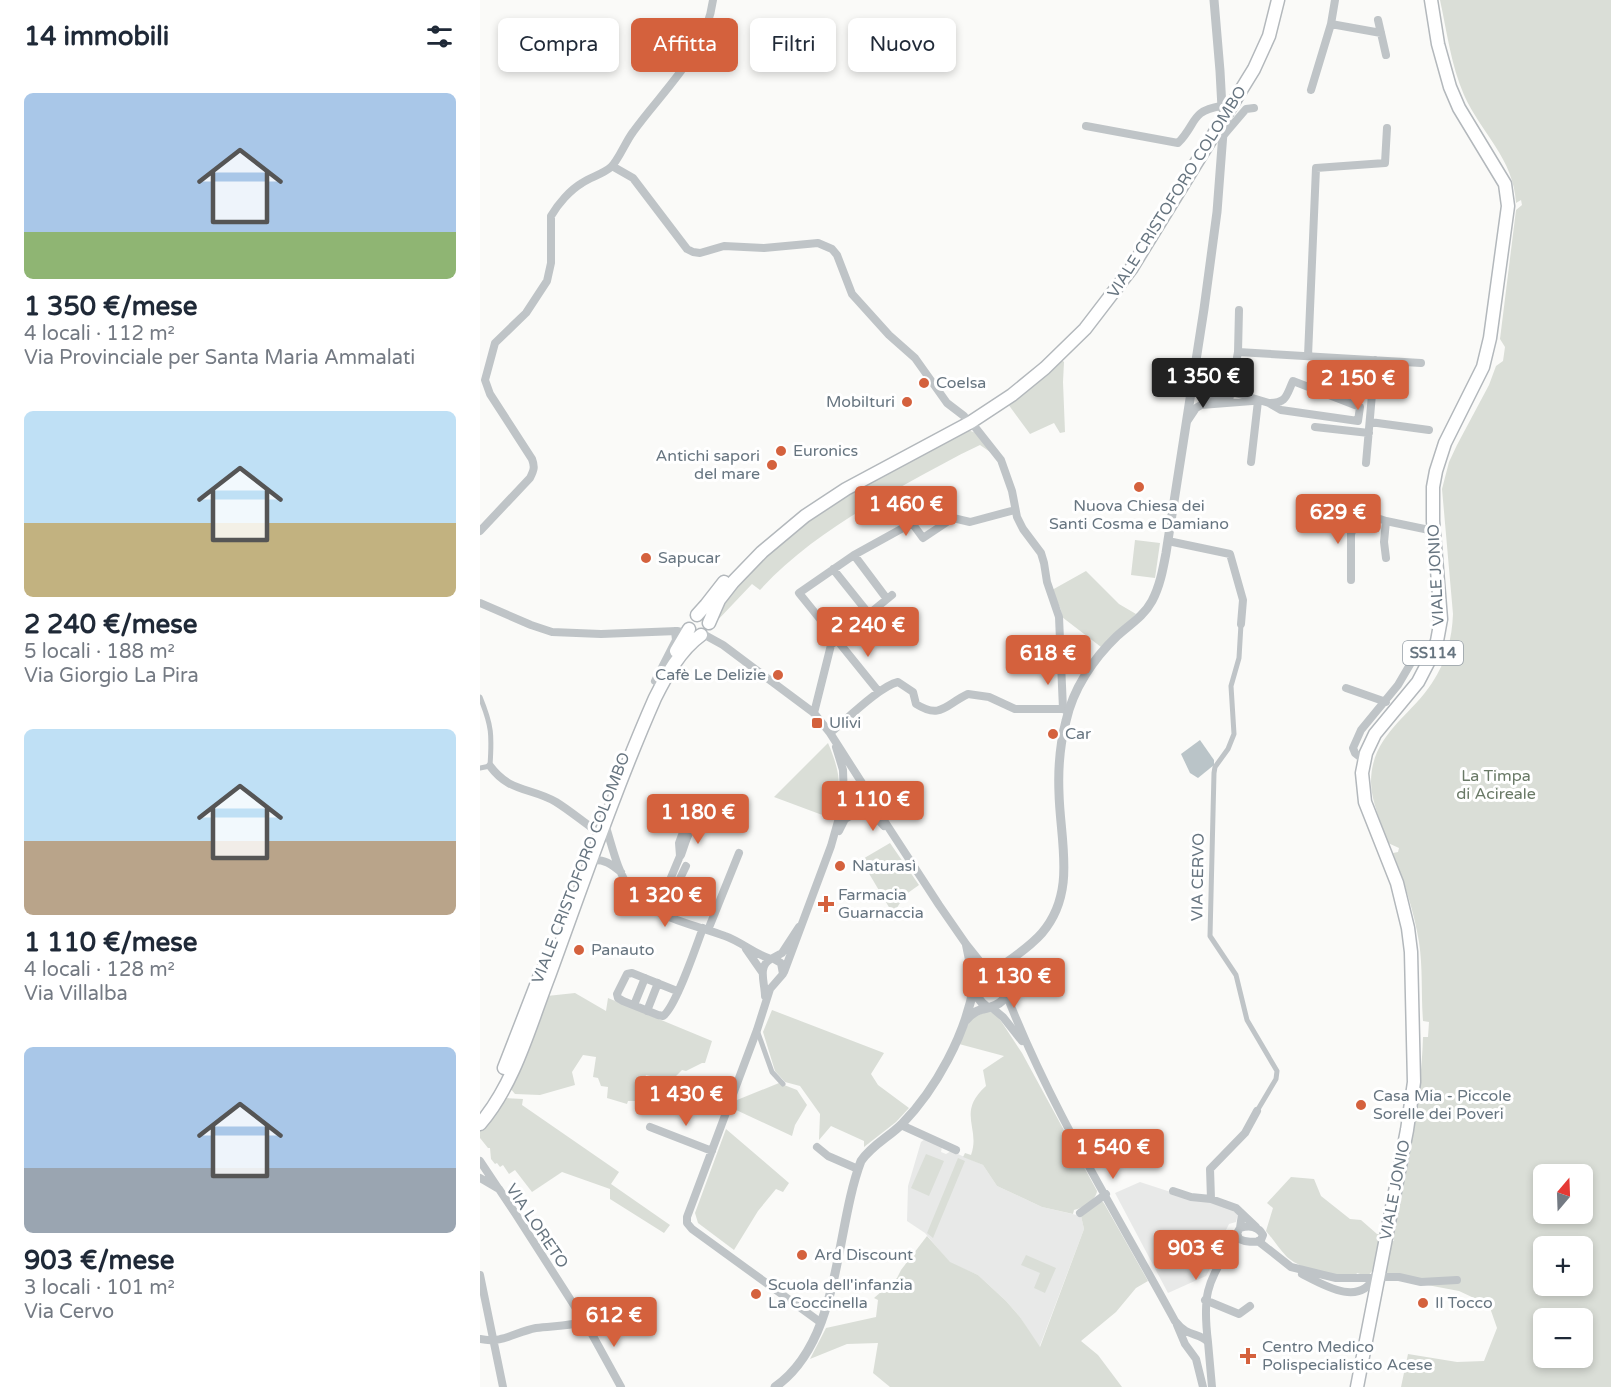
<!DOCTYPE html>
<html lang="it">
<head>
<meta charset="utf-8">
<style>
  :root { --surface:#fff; --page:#f2f2f3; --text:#1f2937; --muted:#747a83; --accent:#d4613d }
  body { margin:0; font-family:"Varela Round",sans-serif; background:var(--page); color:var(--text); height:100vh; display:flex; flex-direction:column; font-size:22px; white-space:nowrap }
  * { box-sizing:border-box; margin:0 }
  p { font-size:20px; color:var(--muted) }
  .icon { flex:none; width:33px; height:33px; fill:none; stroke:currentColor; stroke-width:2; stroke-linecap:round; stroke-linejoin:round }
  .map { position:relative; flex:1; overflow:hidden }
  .sheet { display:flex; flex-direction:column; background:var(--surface); width:480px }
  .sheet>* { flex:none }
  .banner { position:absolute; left:18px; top:18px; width:570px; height:54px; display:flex; gap:12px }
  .needle { width:39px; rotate:19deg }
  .fabs { position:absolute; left:1053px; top:1164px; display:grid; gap:12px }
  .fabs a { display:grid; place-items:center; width:60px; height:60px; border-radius:9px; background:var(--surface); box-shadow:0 3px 9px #0003; font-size:30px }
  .price { position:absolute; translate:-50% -51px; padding:0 14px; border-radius:6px; background:var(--accent); color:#fff; font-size:20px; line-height:39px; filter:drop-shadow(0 2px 3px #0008) }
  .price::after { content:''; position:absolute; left:50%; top:36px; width:18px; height:14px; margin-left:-9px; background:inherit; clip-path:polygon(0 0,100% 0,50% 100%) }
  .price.active { background:#222; color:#fff }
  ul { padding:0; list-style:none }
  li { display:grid; align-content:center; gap:12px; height:318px; padding:0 24px }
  li span { display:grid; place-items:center; height:186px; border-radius:9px; color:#555 }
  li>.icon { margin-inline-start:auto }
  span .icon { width:108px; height:108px; fill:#fffc; stroke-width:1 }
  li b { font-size:26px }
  h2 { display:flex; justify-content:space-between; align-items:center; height:72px; padding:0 24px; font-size:26px }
  .tag { padding:0 21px; border-radius:9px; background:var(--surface); box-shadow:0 3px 9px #0003; font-size:21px; line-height:54px }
  .tag.active { background:var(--accent); color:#fff }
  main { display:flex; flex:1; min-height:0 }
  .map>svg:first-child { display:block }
</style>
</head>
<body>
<main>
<section class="sheet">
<h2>14 immobili<svg class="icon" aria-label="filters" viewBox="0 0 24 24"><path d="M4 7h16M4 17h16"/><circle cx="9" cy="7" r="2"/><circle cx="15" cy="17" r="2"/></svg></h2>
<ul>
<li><span style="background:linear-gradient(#a9c7e8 75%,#8fb573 0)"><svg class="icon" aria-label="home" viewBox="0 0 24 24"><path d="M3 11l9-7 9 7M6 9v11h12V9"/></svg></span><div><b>1 350 €/mese</b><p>4 locali · 112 m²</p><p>Via Provinciale per Santa Maria Ammalati</p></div></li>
<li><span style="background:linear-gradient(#bfe0f5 60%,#c2b280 0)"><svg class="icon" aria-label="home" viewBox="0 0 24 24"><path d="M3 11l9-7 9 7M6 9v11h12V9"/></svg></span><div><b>2 240 €/mese</b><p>5 locali · 188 m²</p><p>Via Giorgio La Pira</p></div></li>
<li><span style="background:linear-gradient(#bfe0f5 60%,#b9a48a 0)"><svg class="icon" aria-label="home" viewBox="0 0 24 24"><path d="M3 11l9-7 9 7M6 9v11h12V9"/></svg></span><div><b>1 110 €/mese</b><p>4 locali · 128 m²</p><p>Via Villalba</p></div></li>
<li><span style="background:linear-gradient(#a9c7e8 65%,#9aa5b1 0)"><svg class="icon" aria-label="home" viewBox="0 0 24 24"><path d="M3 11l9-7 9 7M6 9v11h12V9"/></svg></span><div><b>903 €/mese</b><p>3 locali · 101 m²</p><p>Via Cervo</p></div></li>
</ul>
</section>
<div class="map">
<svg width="1131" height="1387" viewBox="0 0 1131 1387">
  <rect width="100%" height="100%" fill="#fafaf8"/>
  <path fill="#e8e9e8" d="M445,1139L462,1147L461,1152L466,1154L471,1151L503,1165L517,1186L562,1207L601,1216L604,1229L559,1348L540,1317L526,1301L498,1275L470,1263L445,1233L427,1221L428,1186L441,1142Z
    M660,1182L712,1199L739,1203L758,1213L756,1222L749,1224L746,1230L748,1236L726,1276L688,1293L635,1193Z"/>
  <path fill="#daded7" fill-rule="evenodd" d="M960,0H1131V1387H921L928,1354L977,1362L1004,1361L1017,1328L1009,1305L979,1291L905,1277L912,1241H914L913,1235C926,1169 941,1105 943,1037H948L949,1022L943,1021C941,995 943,968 939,942C934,911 924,882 913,853L918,852L919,848L908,843C902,824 891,802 891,782C891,735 930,717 952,683C966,662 972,639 973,614L962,489L969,462L977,445L1009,385L1016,366L1023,361L1025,347L1020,339L1036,210L1042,205L1041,200L1036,203C1034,159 1001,133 984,95C971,65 967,32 960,0ZM1064,1174H1102V1214H1064ZM1064,1246H1102V1286H1064ZM1064,1318H1102V1358H1064Z
    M581,359L584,362L583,382L585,432L580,433L574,423L550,434L528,404Z
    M488,430L496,433L516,456L500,445C474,457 450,471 426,484C373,514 321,545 280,590L272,584L234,624L242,603L267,572L346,506Z
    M655,540L680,543L675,578L651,575Z
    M606,571L639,604L656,614L621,647L582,617L581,610L572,590Z
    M348,743C360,771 363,789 353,819L294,797Z
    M410,843L439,885L425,895L413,914L381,860Z
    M95,993L126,1011L128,998L232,1041L225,1063H222L206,1071L202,1070L191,1081L166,1075L157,1101H148L147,1104L127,1098L128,1087L121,1086L118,1078L113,1077L116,1057L103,1055L92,1072L95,1085L60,1095L35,1094L29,1087L67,996Z
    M292,1010L404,1053L391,1074L398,1085L429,1108L416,1122L384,1147V1141L351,1126L339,1140L340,1114L320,1086L305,1082L295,1071L283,1032Z
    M509,1011L517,1015L542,1053L617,1191C616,1200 603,1208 594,1210L593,1214L562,1207L517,1186L503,1165L483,1157L485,1153L491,1155C501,1128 476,1113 506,1086L503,1070L524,1056L479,1044L491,1018Z
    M299,1083L317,1090L327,1105L315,1125L312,1136L254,1109L257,1100Z
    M25,1098L43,1099L42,1105L139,1172L131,1184L190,1225L184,1233L130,1199V1189L82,1172L52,1192L35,1170L29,1174L23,1165L20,1167L17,1163L15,1164L11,1159L10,1148H8L0,1138V1131Z
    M246,1129L309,1183L303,1192L296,1189L278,1211L254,1250L218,1223L215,1213Z
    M446,1154L464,1161L449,1196L431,1188Z
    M478,1158L485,1161L453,1238L447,1233Z
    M811,1177L834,1179L841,1196L870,1219L881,1220L897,1234H902L892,1271L888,1276L880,1277V1274L877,1273L875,1277C852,1275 825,1272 807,1257C799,1249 793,1239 786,1231L793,1208L787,1203Z
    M618,1202H623L625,1205L668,1281L656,1288L636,1312L601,1341L618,1355L642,1387H410L393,1373L398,1343L367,1344L330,1359L346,1328L396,1317L398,1300L394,1298L417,1278L421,1270L447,1236L470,1262L498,1275L526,1301L540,1317L560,1347L604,1229L601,1216Z
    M546,1255L576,1268L565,1293L554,1288L560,1273L541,1265Z"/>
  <path fill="#bac4c8" d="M720,740L734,760V765L718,778L710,773L701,754Z"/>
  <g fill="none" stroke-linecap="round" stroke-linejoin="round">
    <defs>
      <path id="primary" d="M217,615L226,605L244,582
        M229,623L239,600L253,582L282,552L325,516L366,489L491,422L532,395L565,368L605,329L651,269L774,69L789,36L798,0
        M196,651L209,629
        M24,1068L62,970
        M0,1124C35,1083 50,1025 69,976C103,883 135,789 175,698C186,676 200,650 221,635
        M877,1387L927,1130L934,1082L931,952L928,928L917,883L885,802L882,773L886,753L895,734L938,682L952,655L957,641L961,619L953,521V487L956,471L965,443L1003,367L1010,338L1028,206L1025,184L979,108L970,87L958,44L951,0"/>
    </defs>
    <use href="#primary" stroke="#b3b8bc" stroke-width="15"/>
    <path stroke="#bfc4c7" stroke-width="5" d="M761,624L759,658L751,686L754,734L748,749L735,767L734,773L730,936L756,975L767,1020L797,1071L796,1079L777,1111
      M0,697C12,726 12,735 10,766L0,768
      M277,1030L292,1072L303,1084"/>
    <path stroke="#bfc4c7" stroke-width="8" d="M898,20L906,55
      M851,24L901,33
      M831,90L851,24L855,0
      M606,126L698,143C717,124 710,111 741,106
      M743,136L766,109L774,108
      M132,166L153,178L207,249L213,252L220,253L244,246L284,248L338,243L352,249L357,255L372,294L409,335L435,358L467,403L484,416
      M758,352L759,310
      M828,356L836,168L905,163L907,128
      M716,364L723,378L739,388L789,403L801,410L878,421L880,407L813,381C806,396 807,403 789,403
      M712,386C723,397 734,399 749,401L758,352L941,363
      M708,420L716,408L721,405L772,401
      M491,422L521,460L532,491L537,517L543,529L561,553L564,563L567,582L579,617L583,709
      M890,422L949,430
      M835,427L889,433
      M771,462L778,401
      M886,463L895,360
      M473,518L443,538L432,523L464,505L473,518L490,522L535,510
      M0,531L50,478C54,470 55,467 52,459L10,394L5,380L15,343L46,313L67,281L71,263V216C78,204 90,190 102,183C111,177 123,174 131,167C138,161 146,141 153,132C183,90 226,54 233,0
      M688,541L750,554L763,600L761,624
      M374,555L407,599
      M906,558L904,542L906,521L954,531
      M353,569L389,614
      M871,580V534L878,516L888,515L906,521
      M0,603L51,625L72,632L121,634L197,631L205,633
      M223,634L243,645L334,713L350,733L382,783L388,796L459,905L486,944L506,969
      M175,681L196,640L195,631
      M866,688L906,702
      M399,692L319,593L374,555L432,523
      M334,713L351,645L412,595
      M350,733C366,720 400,686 418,682L433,692L436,704C461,720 466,704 488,694L509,697L535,709H583L587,711
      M884,760L875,753L873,748L881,730L918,685L935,656
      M10,766C30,793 50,787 76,802C89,810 102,821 115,830
      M365,795L373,787H380L385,791
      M364,800L370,809L382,810L393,814L404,826
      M125,824C132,845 137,871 150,889C171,918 214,924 245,936C262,942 274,954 291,959L302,953L319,927
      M359,831L365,819L379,811
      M201,855C206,842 209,823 224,820
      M112,860C125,859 131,864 141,872
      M177,911L200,856L199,843L214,802
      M183,914L206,866
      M228,930L259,853
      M486,945L493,980
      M266,949L282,972
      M294,959L301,963L303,974L290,989L277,1030L207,1217V1223L212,1229L340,1322
      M304,972L351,846L364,800L363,770L356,747
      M524,988C568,1105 636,1212 695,1321C708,1338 719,1332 728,1342L732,1387
      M197,991L152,973L147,974L137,994L138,998L143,1001L178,1015L183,1016C196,1007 216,946 223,928
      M285,996C285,983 277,966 291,959
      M154,1005L165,978
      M511,1007L523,1017L542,1041
      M167,1011L178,983
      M421,1125L476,1150
      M170,1127L232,1151
      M337,1147L348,1156L378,1169
      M0,1161L18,1188
      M0,1178L19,1189L35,1213L108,1327L141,1387
      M693,1191L711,1197L731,1199
      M600,1213L626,1194
      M776,1227L756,1208L731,1199L730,1169L765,1133L777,1111
      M760,1228C769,1225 778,1226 783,1235L781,1240C775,1243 765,1242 759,1239L757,1233L760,1228L762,1214
      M778,1241L811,1267L856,1278H891
      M822,1274C845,1286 880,1307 895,1276
      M0,1275L23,1387
      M905,1277H919L941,1282L977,1280
      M725,1300L759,1314L770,1306
      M697,1325L705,1344L716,1359L723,1387
      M0,1339C22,1344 35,1332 56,1328C72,1326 88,1326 105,1322
      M728,1342C721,1285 731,1281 757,1233"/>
    <path stroke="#bfc4c7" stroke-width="9" d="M734,0L740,71L742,108
      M510,971L516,970C531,959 549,948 562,933C597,892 580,841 579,793C578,770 580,744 586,721C593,689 613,659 637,636C649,625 664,616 672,601C680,586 683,569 686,553L724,309L737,212L743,133
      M485,1021C500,1003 510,1013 523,1000C530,973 487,954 495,988C496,997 500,1002 507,1007
      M295,1387C361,1341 355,1229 381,1161C392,1145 409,1137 422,1124C456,1089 486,1034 494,985"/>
    <use href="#primary" stroke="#fff" stroke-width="12"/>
  </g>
  <g fill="#d4613d" stroke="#fff" stroke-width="2">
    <circle cx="444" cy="383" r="6"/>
    <circle cx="427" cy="402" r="6"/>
    <circle cx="301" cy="451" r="6"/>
    <circle cx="292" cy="465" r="6"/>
    <circle cx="659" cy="487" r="6"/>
    <circle cx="166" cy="558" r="6"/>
    <circle cx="298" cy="675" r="6"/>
    <rect x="331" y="717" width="12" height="12" rx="3"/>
    <circle cx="573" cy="734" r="6"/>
    <circle cx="360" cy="866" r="6"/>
    <path d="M343 895h6v6h6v6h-6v6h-6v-6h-6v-6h6z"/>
    <circle cx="99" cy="950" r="6"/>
    <circle cx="881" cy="1105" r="6"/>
    <circle cx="322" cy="1255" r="6"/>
    <circle cx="276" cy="1294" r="6"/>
    <circle cx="943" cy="1303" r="6"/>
    <path d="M765 1347h6v6h6v6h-6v6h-6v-6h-6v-6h6z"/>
  </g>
  <g text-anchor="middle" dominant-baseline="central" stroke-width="6" stroke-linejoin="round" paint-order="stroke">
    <rect fill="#fff" stroke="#959ea6" stroke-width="1.5" x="923" y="641" width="60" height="24" rx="4.5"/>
    <g font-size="15" font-weight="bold" fill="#677580">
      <text x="953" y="653">SS114</text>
    </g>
    <g font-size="16" fill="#677580" stroke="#fff">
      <text transform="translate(697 192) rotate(-58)">VIALE CRISTOFORO COLOMBO</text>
      <text transform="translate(956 575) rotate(-93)">VIALE JONIO</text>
      <text transform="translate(101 868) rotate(-69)">VIALE CRISTOFORO COLOMBO</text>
      <text transform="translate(718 877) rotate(-89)">VIA CERVO</text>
      <text transform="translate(915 1190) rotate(-79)">VIALE JONIO</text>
      <text transform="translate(57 1226) rotate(56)">VIA LORETO</text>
    </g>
    <g font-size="16" fill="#677580" stroke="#fff" text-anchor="start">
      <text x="456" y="383">Coelsa</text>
      <text x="415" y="402" text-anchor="end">Mobilturi</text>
      <text x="313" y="451">Euronics</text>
      <text x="280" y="456" text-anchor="end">Antichi sapori<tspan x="280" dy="18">del mare</tspan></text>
      <text x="659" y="506" text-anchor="middle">Nuova Chiesa dei<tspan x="659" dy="18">Santi Cosma e Damiano</tspan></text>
      <text x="178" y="558">Sapucar</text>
      <text x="286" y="675" text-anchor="end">Cafè Le Delizie</text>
      <text x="349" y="723">Ulivi</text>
      <text x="585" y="734">Car</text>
      <text x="372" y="866">Naturasì</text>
      <text x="358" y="895">Farmacia<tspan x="358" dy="18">Guarnaccia</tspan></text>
      <text x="111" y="950">Panauto</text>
      <text x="893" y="1096">Casa Mia - Piccole<tspan x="893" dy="18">Sorelle dei Poveri</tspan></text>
      <text x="334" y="1255">Ard Discount</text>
      <text x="288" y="1285">Scuola dell'infanzia<tspan x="288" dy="18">La Coccinella</tspan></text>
      <text x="955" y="1303">Il Tocco</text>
      <text x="782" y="1347">Centro Medico<tspan x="782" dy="18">Polispecialistico Acese</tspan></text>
    </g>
    <g font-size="16" fill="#697966" stroke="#fff">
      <text x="1016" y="776">La Timpa<tspan x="1016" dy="18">di Acireale</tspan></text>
    </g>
  </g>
</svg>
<div class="fabs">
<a><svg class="needle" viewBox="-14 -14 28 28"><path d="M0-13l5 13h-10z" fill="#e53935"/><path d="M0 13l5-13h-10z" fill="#747a83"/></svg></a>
<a>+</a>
<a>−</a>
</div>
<b class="price active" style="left:723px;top:409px">1 350 €</b>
<b class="price" style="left:878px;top:411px">2 150 €</b>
<b class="price" style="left:426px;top:537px">1 460 €</b>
<b class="price" style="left:858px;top:545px">629 €</b>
<b class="price" style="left:388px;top:658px">2 240 €</b>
<b class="price" style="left:568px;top:686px">618 €</b>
<b class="price" style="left:393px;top:832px">1 110 €</b>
<b class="price" style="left:218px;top:845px">1 180 €</b>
<b class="price" style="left:185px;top:928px">1 320 €</b>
<b class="price" style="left:534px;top:1009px">1 130 €</b>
<b class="price" style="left:206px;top:1127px">1 430 €</b>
<b class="price" style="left:633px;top:1180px">1 540 €</b>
<b class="price" style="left:716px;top:1281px">903 €</b>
<b class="price" style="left:134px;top:1348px">612 €</b>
<div class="banner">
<a class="tag">Compra</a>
<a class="tag active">Affitta</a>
<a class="tag">Filtri</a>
<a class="tag">Nuovo</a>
</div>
</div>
</main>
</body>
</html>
